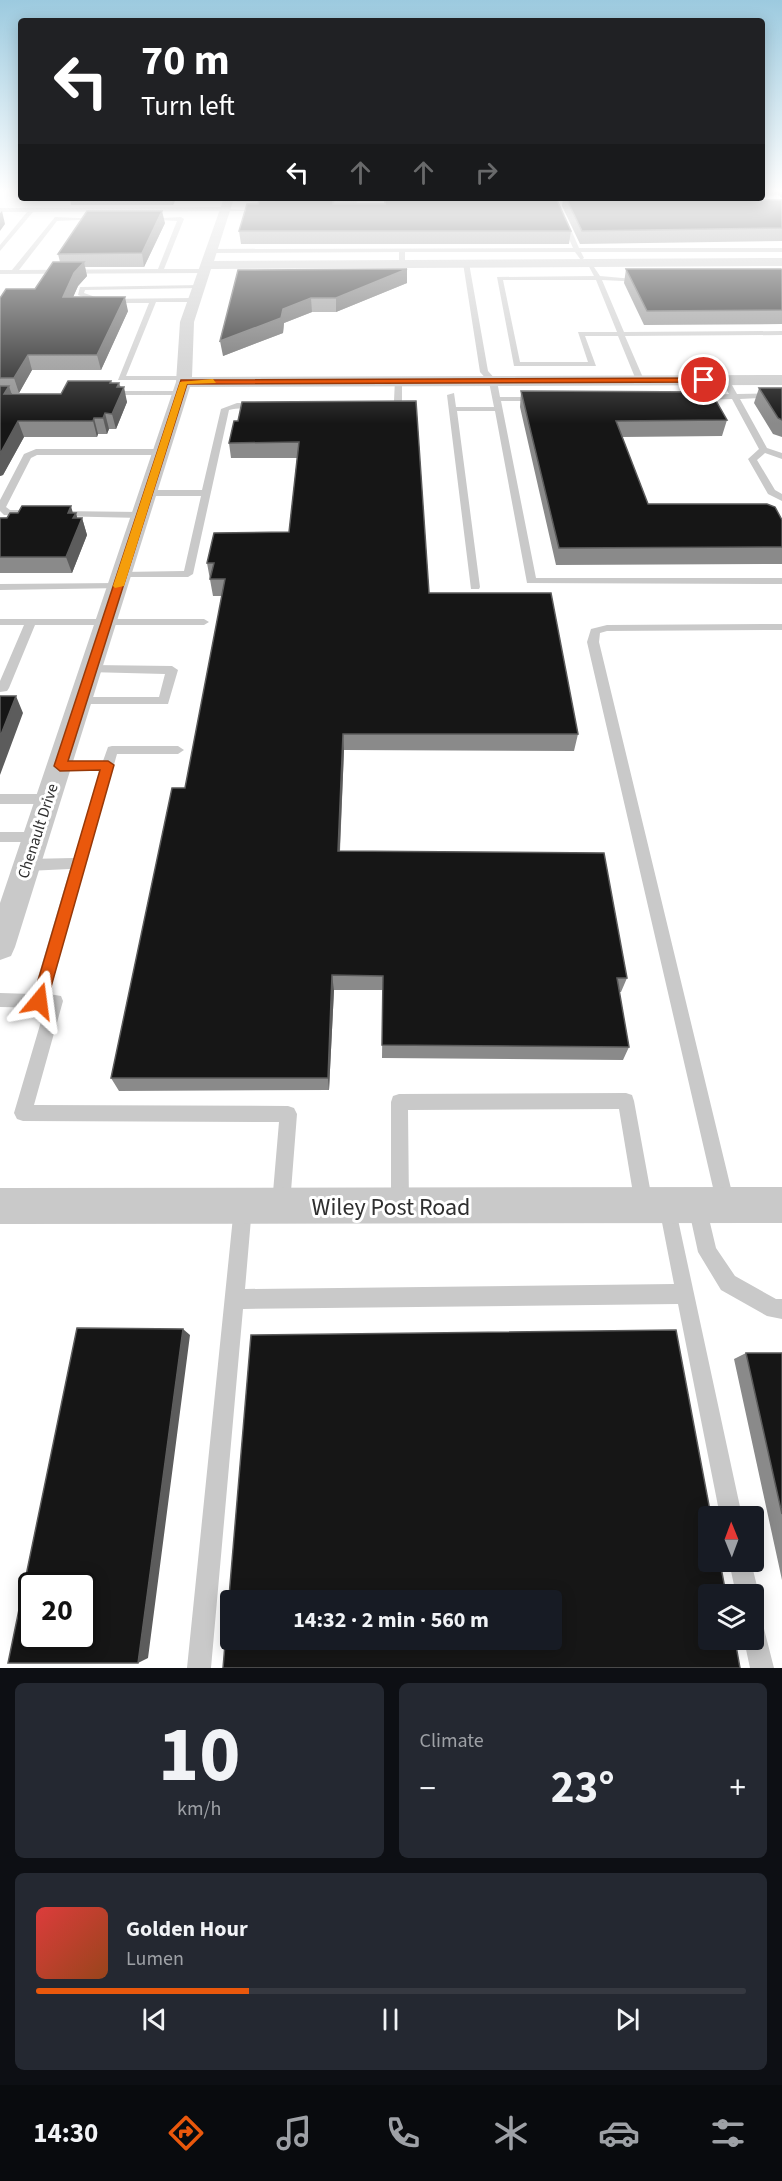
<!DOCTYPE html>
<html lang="en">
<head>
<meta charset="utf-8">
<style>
	:root { --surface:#171b24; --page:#242831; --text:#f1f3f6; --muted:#9ea1a6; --line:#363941; --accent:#ea580c }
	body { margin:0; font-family:"Source Sans 3",sans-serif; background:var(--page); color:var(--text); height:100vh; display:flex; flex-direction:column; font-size:22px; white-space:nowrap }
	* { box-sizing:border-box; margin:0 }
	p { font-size:20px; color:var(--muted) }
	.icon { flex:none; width:33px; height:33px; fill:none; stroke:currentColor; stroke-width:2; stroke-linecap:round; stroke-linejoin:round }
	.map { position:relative; height:1668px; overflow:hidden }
	.details { display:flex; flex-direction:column; gap:15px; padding:15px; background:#0d0f14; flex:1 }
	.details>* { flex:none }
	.hud { position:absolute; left:18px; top:18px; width:747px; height:183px; border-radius:6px; box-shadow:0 3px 15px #0003; background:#202124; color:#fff; overflow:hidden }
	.needle { width:39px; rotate:359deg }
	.tools { position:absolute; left:698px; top:1506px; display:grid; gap:12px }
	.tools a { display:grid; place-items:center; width:66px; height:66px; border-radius:6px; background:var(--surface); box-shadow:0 3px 15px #0003; font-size:30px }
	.speed { position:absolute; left:18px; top:1572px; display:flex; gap:12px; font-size:30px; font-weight:700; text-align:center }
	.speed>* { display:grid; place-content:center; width:78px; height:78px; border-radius:50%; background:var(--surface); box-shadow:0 3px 15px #0003; line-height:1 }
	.speed .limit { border:3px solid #111; border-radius:9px; background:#fff; color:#111 }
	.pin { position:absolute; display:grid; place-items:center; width:51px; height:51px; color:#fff; margin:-26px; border:3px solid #fff; border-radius:50%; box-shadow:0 2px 6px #0007 }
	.me { position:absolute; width:66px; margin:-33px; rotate:16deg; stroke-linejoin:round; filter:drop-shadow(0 0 4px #0008) }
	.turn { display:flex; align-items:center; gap:21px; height:126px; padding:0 24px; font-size:27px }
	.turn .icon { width:78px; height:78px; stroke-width:2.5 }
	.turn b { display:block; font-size:42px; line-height:51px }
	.lanes { display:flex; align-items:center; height:57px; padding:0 24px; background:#0003; justify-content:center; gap:30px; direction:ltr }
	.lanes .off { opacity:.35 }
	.big { font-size:45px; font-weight:700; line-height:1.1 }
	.details .widget { flex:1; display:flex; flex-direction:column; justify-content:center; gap:9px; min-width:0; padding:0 21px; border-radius:9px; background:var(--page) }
	.details .dial { align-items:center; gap:0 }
	.dial b { font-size:78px; line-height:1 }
	.song { display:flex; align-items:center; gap:18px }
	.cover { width:72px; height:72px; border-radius:9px; background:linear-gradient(135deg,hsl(0 70% 55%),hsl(20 70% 35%)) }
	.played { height:6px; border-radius:3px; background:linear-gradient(90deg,var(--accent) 30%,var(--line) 30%) }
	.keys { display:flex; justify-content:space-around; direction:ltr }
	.heat { display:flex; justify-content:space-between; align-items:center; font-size:33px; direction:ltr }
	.details .tiles { flex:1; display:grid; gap:15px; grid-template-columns:1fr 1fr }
	.widget:last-child { grid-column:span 2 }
	.trip { position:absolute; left:220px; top:1590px; width:342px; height:60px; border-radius:6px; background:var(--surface); box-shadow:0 3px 15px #0003; font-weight:700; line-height:60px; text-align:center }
	.tabs { display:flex; height:96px; justify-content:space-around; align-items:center; background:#090b0e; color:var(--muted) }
	.tabs .icon { width:42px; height:42px }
	.tabs .selected { color:var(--accent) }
	.tabs b { font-size:27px; color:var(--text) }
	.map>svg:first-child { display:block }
</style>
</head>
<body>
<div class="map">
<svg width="782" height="1668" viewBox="0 0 782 1668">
	<rect width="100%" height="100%" fill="#fff"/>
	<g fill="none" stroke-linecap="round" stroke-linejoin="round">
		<!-- service -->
		<path fill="#c9c9c9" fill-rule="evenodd" d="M782,191V195L762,196V192Z
			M38,198H44L39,202L36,200Z
			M227,198L277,200L280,202L277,204L229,201Z
			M355,198H361L355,204L314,202L353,200Z
			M225,207L228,209L265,211L33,212L0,251V245L27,212H0V208Z
			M563,216L566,218L579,248H782V252H581L584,258L581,260L575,252H405V263L402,265L399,263V252L210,253L207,251L210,249L573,248L560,218Z
			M55,217L100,219L57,221L19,270L158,269L177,221L143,219L181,217L184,219L164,269H204L207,271L204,273L0,274V270H12Z
			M466,261L469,263L488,371L497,381L500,397H536L540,399L536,401H501L536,578H782V584L527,583L495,411H457L480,587L479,589H471L447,395L454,393L456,407H494L489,382L480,372L463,263Z
			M590,261L600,276L645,280L642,282L602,280L624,332L782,331V335L625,336L644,380L640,382L636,380L618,336H585L596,366H514L497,277L594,276L587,263ZM503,280H596L617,332H578L588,362H520Z
			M201,285L199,288L85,290L84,293L101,299L194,298L197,300L194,302H156L126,376H188V380H118L149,303H100L78,295L80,287Z
			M725,378H728L737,394L782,393V397L740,399L767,448L782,453V459L765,453L757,460L775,490L782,494V501L768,494L748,459L759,449L732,399L697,400L693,398L697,396L729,394L721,380Z
			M395,379L402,381V403L398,405H380V401H394Z
			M107,391H180L184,393L180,395H104L103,393Z
			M237,403H259L263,405C254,410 240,407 229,410L193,574L188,577H118V573L122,572L184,571L201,496H148L143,493L148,490H202L221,409Z
			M36,449H162L166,452L162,455H37L31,458L6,507L10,510H35L40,513L35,516L4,515L0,511V500L24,454Z
			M57,511L141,512L146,515L141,518L54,516V512Z
			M118,583L122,584V588L0,590V584Z
			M0,619H204L209,622L204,625H35L9,688L7,691L0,692V681L24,625H0Z
			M782,624V630L607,631L600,633L599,642L735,1205L732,1211L726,1214L720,1211L717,1205L587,642L591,629L607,625Z
			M92,665L172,666L178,670L168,704H77L75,701L77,698L81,697H159L165,674L88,672V666Z
			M112,746H178L184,750L178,754H117L49,994L61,996L63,1001L34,1105L288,1106L294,1108L297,1114L290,1204L287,1210L281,1213L275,1210L272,1204L279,1122L23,1121L17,1119L14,1113L45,1008L0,1007V993L33,994L70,869L27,871L22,869L20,865L22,861L27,859L74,858L100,770L60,771L54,766L60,761H103L108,747Z
			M0,794H49L56,799L49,804H0Z
			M0,832H36L41,833L43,837L41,841L36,842H0Z
			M626,1093L632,1095L634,1101L653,1205L650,1211L644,1214L638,1211L635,1205L619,1109L408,1110L409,1205L406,1211L400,1214L394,1211L391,1205V1102L393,1096L399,1094Z
			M697,1197L703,1200L706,1206L716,1248L735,1276L776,1299H782V1319L767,1316L721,1290L698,1252L688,1206L691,1200Z
			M243,1198L249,1201L252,1207L245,1289L674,1284L659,1207L662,1201L668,1198L674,1201L742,1516H720L678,1304L243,1309L211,1668H187L234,1207L237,1201Z
			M729,1562H751L759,1594L755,1602L753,1603V1594H736Z
			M753,1613L761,1617L774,1668H750L744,1640H753Z"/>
		<!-- minor -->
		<path fill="#c9c9c9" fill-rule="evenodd" d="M224,198H234L214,261L782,258V266L211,269L194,322L192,377L782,375V385L190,387L15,947L11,956L0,960V903L176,382L180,322Z
			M782,1187V1223L0,1224V1188Z"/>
	</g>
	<!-- wall -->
	<path fill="#8a8a8a" d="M772,190H782V198Z
		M70,198H176L173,205H71Z
		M276,198H335L334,204H385V198H659L660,200H782V241L580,244L562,206L563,199H556L571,231L569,244H241L239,231L258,204L279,200L278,198Z
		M165,223L144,267H85L87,276L78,286L73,297L128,311L101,370H32L19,393H12V394H61L111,381L112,383H119L127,402L116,429H109L107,434H98L97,437H24L3,475L0,476V298L35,289L60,262L58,254Z
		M626,269L782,270V324L644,325L624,283Z
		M238,270L407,283L336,312H312L284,323L283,333L223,356Z
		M759,388H782V437L773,434L754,403Z
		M521,391L727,420L722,436L622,437L648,504L782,520V564L556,565L520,407Z
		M416,401L429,593L578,734L574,751L344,750L340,851L627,978L621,992H619L629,1047L623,1060L382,1058L383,990H334L329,1090L119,1091L111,1078L185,788L222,596H213L207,563L289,532L297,458H231L229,443L238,421Z
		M76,513L77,518H82L87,535L72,573H0V518Z
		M746,1353H782V1580L734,1359Z"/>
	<!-- shaded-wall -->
	<path fill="#5c5c5c" d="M172,198H176L173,205Z
		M2,211L5,224L0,231V213Z
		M162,211L165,223L144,267L142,253Z
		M84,262L87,276L78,286L67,311L63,297L74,273Z
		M407,269V283L336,312V298Z
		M125,297L128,311L101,370L97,355Z
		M311,298L312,312L284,323L283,333L223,356L220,341L283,309Z
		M28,355L32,370L19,393L14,378Z
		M119,383L121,393L124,387L127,402L116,429L112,414Z
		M9,386L14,401L4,394Z
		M105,413L109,429L107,434L103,418Z
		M94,418L98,434L97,437L93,421Z
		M18,421L24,437L3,475L0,476V454Z
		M71,506L74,517L76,513L79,525L82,518L87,535L72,573L66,557L68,513Z
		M16,696L23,713L0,775V737Z
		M343,734L344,750L339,867L338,851Z
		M332,975L334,990L329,1090L328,1078Z
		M183,1329L190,1335L148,1658L138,1663Z"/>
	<!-- building -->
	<path fill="#161616" stroke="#5c5c5c" stroke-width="1.5" fill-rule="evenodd" d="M280,198H327L281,200Z
		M333,198V204H385V198H556L571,231H239L247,204H258L259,201Z
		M566,198H659L660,200H782V228L582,231Z
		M87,211H162L142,253L58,254Z
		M53,262H84L74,273L63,297H125L97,355H28L14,378H0V298L6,289H35Z
		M407,269L336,298H311L283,309L281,318L220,341L238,270Z
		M626,269H781L782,270V310L647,311Z
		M68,381H111L110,383H119L117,387H124L112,414L105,413L103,418H94L93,421H18L0,454V386H9L4,394H61Z
		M759,388H782V420L778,418Z
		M521,391L711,392L727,420L616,421L648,504H767L775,507L782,520V547L559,548Z
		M416,401L429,593H551L578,734H343L338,851L604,853L627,978H617L629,1047L382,1045L383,976L332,975L328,1078H111L172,788H185L225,579H210L214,563H207L214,533L289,532L299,442L229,443L234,421H238L242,402Z
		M22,506H71L68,513H76L73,518H82L66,557H0V518H7L10,513H18Z
		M0,696H16L0,737Z
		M77,1328L183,1329L138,1663H8ZM32,1586H82V1636H32Z
		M676,1330L711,1516H708V1562H720L726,1594H708V1640H735L740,1668H223L251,1335ZM231,1600H552V1640H231Z
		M746,1353H782V1514Z"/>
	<!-- sky -->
	<linearGradient id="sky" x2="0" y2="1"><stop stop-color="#9ccadf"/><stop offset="0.45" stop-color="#fff"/><stop offset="1" stop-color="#fff" stop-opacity="0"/></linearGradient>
	<rect width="782" height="424" fill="url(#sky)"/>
	<!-- route -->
	<path fill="#ea580c" stroke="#983908" stroke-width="1.5" d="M704,378L707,382L187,384L68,761H108L114,765L47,1001L45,1006H34L32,1001L100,770L60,771L54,766L181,380Z"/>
	<!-- slow -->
	<path fill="#f59e0b" d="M213,379L216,383L187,384L124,586L115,588L113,586L180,382Z"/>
	<g text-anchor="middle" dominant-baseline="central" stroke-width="6" stroke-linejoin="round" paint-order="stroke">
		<!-- far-street labels -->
		<g font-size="16" fill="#2f2f2f" stroke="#fff">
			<text transform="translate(38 831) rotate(-72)">Chenault Drive</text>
		</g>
		<!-- near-street labels -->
		<g font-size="24" fill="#2f2f2f" stroke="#fff">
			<text x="391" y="1207">Wiley Post Road</text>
		</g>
	</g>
</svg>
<div class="tools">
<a><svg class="needle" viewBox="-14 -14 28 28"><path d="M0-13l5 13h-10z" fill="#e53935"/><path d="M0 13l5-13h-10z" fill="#9ea1a6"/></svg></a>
<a><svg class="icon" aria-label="layers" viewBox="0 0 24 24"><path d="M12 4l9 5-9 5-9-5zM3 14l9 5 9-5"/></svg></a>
</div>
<div class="speed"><div class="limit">20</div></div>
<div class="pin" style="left:704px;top:380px;background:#d93025"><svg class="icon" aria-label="arrive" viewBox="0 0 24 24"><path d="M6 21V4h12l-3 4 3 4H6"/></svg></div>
<svg class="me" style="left:39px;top:1001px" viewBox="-20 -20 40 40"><path d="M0-17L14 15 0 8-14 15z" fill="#ea580c" stroke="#fff" stroke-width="4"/></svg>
<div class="trip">14:32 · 2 min · 560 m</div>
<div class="hud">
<div class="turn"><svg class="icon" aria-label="left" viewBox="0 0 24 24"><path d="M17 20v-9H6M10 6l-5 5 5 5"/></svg><div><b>70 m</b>Turn left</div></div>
<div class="lanes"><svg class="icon" aria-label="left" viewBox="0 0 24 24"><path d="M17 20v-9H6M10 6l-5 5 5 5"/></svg><svg class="icon off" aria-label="ahead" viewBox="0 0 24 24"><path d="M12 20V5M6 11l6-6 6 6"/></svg><svg class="icon off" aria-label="ahead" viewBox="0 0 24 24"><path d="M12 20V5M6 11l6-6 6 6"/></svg><svg class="icon off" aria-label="right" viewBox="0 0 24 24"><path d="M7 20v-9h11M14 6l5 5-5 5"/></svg></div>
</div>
</div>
<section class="details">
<div class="tiles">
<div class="widget dial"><b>10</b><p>km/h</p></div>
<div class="widget"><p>Climate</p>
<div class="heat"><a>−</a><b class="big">23°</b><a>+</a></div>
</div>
<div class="widget">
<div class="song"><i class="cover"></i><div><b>Golden Hour</b><p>Lumen</p></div></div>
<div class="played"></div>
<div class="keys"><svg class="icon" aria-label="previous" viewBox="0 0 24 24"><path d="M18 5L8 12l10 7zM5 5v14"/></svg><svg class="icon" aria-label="pause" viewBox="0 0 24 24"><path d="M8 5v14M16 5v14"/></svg><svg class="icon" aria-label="next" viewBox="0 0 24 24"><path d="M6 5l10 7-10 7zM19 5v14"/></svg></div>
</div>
</div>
</section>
<nav class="tabs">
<b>14:30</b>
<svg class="icon selected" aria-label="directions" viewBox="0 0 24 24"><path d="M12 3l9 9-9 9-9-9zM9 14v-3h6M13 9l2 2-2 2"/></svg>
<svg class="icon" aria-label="music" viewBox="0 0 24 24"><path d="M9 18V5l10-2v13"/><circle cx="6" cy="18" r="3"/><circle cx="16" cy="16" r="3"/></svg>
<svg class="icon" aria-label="phone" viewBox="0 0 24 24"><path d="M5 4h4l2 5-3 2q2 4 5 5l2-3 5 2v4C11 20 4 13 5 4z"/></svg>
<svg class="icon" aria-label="climate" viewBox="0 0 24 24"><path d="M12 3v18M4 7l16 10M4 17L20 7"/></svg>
<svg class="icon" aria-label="car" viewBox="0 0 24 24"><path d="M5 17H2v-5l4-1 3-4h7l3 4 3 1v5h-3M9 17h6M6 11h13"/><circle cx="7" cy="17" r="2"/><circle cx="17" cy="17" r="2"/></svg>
<svg class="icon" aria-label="filters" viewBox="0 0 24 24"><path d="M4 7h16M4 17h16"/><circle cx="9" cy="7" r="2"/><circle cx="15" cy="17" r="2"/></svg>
</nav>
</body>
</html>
